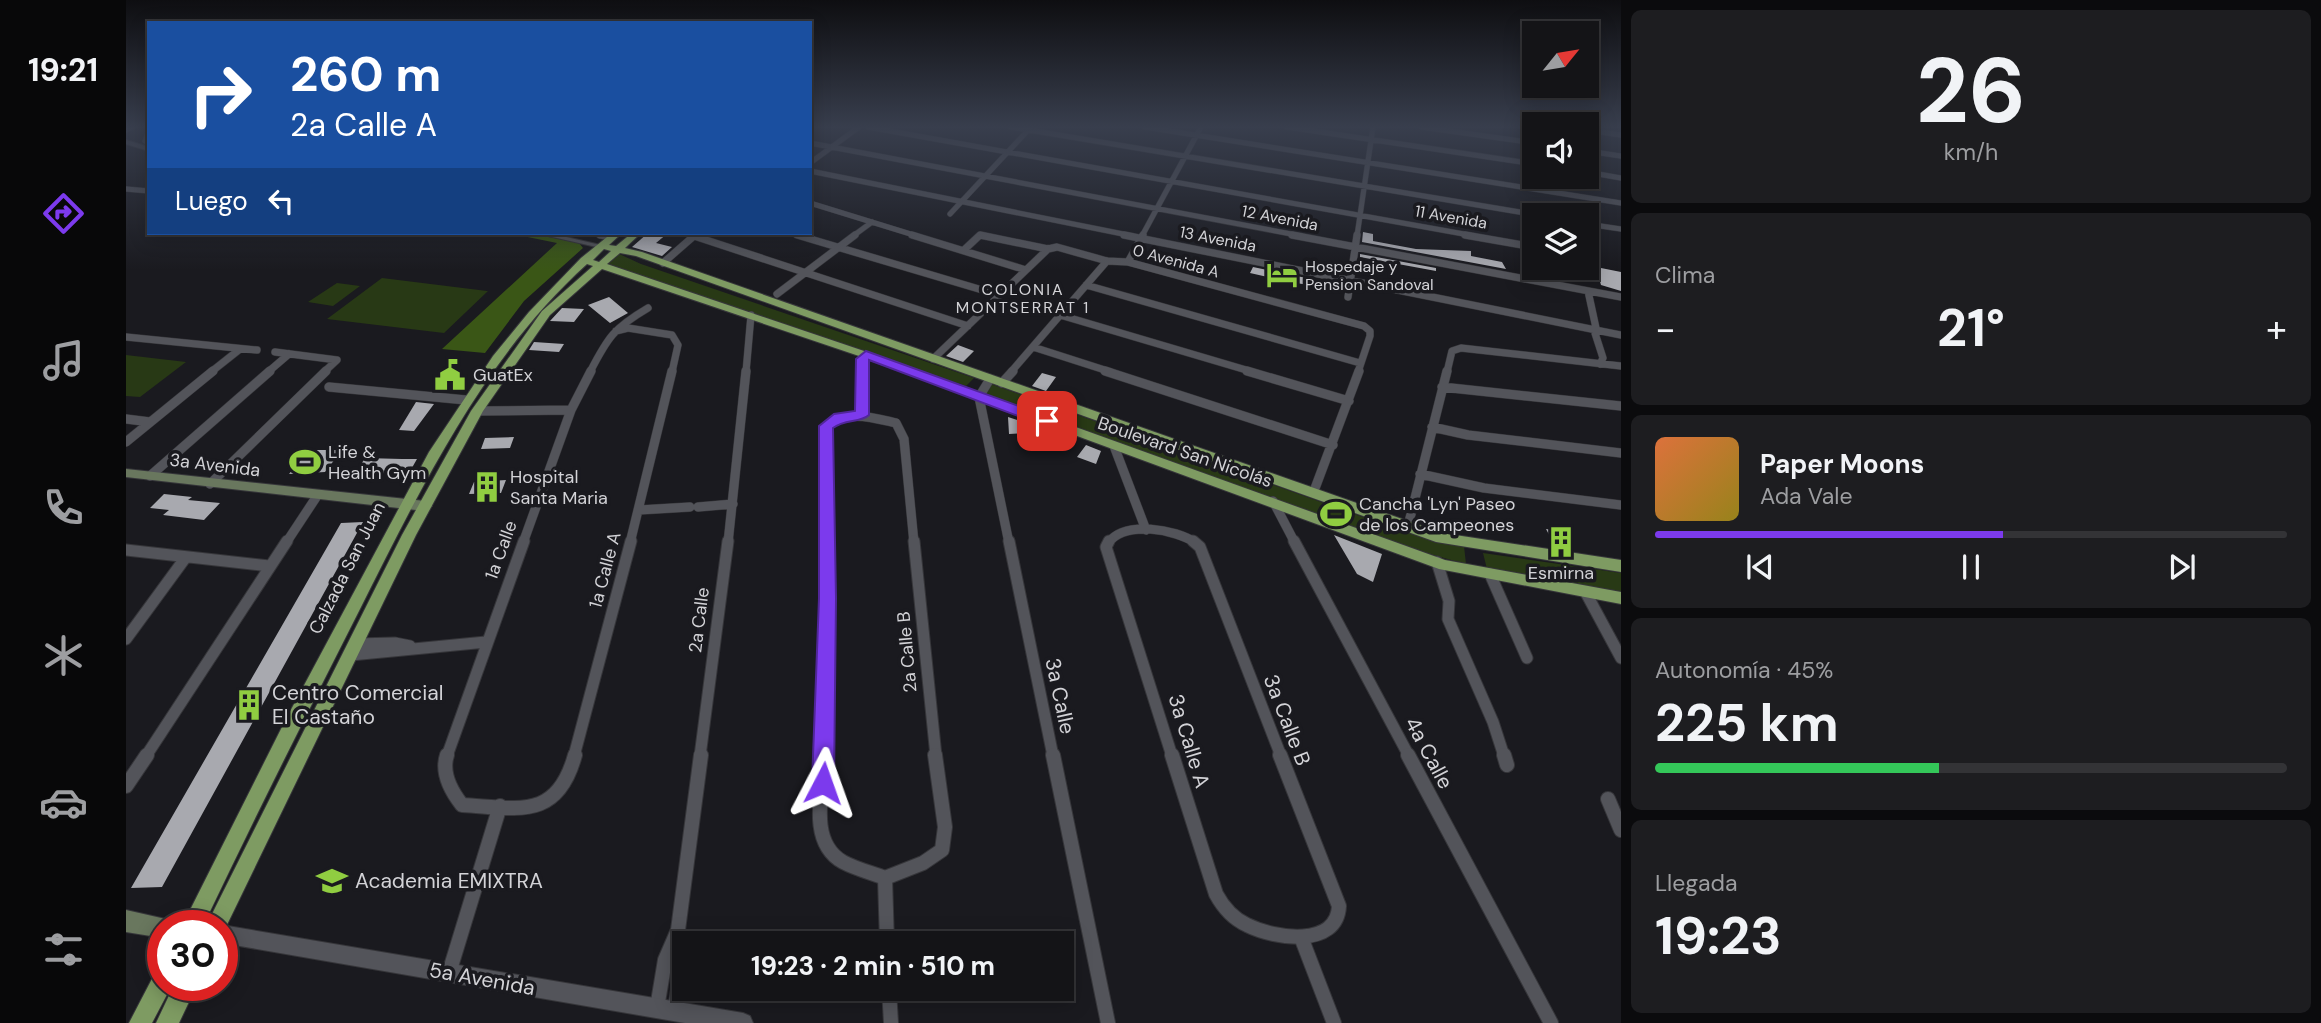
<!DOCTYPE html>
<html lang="es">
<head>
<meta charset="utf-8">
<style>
	:root { --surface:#141417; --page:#1d1d20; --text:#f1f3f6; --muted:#9d9ea1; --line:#333336; --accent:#7c3aed }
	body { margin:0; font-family:"DM Sans",sans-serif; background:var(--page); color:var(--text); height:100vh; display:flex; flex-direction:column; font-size:26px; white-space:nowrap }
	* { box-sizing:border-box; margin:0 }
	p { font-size:23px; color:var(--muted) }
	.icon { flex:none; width:38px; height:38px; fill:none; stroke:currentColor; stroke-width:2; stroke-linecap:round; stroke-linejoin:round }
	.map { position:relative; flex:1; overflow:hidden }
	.details { display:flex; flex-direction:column; gap:10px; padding:10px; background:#0b0b0d; width:700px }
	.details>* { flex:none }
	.hud { position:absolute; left:21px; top:21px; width:665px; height:214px; border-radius:0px; box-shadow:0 4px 18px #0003,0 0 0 2px var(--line); background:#1a4fa0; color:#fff; overflow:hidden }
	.needle { width:46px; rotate:60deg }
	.buttons { position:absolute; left:1396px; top:21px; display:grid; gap:14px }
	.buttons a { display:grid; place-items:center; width:77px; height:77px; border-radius:0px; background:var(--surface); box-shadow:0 4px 18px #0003,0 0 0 2px var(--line); font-size:35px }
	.speed { position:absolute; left:21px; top:910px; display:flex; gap:14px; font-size:35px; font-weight:700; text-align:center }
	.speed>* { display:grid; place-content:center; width:91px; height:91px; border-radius:50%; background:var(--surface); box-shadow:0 4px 18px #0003,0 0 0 2px var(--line); line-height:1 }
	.speed .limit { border:10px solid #d22; background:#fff; color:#111 }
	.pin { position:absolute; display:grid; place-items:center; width:60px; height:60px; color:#fff; margin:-30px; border-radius:14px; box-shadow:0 4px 10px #0006 }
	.me { position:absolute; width:77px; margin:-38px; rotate:4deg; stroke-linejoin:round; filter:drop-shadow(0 0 5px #0008) }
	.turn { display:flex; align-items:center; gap:24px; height:147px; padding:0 28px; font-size:32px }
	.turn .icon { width:91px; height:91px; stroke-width:2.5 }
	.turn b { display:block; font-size:49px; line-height:60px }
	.then { display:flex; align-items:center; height:66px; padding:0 28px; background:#0003; gap:14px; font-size:26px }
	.big { font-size:52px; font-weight:700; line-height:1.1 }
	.details .widget { flex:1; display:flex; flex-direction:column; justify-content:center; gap:10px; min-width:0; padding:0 24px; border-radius:10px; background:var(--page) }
	.details .dial { align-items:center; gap:0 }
	.dial b { font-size:91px; line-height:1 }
	.song { display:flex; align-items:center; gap:21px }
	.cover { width:84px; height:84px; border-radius:10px; background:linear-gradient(135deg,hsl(20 70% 55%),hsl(50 70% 35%)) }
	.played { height:7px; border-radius:4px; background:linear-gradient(90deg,var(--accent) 55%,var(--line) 55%) }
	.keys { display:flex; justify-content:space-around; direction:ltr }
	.heat { display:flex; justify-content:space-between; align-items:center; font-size:38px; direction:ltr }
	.charge { height:10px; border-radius:5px; background:linear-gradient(90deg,#34c759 45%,var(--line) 0) }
	.trip { position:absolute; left:546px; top:931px; width:402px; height:70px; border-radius:0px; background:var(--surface); box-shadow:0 4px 18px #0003,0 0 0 2px var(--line); font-weight:700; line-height:70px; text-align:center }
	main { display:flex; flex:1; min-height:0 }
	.dock { display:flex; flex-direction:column; width:126px; justify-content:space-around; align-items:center; background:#080809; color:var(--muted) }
	.dock .icon { width:49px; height:49px }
	.dock .selected { color:var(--accent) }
	.dock b { font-size:32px; color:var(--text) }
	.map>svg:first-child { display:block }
</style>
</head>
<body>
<main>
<nav class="dock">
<b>19:21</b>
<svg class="icon selected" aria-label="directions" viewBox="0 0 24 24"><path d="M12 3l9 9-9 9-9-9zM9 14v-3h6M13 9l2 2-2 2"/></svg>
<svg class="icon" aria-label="music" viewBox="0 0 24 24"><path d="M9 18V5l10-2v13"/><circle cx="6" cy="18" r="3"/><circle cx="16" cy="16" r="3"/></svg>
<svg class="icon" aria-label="phone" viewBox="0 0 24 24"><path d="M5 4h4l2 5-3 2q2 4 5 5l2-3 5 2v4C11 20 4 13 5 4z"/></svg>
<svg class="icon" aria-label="climate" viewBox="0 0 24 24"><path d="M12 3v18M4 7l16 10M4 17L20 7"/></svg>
<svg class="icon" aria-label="car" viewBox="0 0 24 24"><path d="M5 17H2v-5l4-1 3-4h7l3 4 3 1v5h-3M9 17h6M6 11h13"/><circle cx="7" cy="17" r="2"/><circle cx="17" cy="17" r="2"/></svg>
<svg class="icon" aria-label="filters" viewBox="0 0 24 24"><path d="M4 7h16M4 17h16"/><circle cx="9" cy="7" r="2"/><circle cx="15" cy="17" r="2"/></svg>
</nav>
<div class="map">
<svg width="1495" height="1023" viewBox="0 0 1495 1023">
	<rect width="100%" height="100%" fill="#1a1a1f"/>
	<!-- green -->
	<path fill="#283915" d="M491,253L515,264L848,378L840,386L479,265Z
		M256,278L361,291H362L318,333L201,319Z
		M211,283L234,286L207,306L182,302Z
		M0,355L60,362L14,397L0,396Z
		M859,382L1262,526L1338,546L1340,564L1296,552L851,392Z
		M1357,553L1495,573V593L1361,569Z"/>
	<!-- forest -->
	<path fill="#3a5616" d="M382,233H403L453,243L457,248L398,301L359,353L316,349L431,243Z"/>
	<!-- building -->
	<path fill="#a8a9af" d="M1237,232L1247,234V241L1290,249L1345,251V256L1376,262L1380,269L1236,242Z
		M522,233H542L530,243L546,247L536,256L506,247Z
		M1234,254L1310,268V271L1234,257Z
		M1127,267L1185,279L1183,285L1163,282L1124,273Z
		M1470,267L1495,272V291L1475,285Z
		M483,297L502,313L484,323L462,305Z
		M436,308L458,309L448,322L424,321Z
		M408,342L438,344L433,352L403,350Z
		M832,345L848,351L837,362L820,356Z
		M916,373L930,377L920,391L906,386Z
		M290,402L308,404L288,431L273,430Z
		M882,417L898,422L901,433L883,434Z
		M388,437L384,448L355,449L359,438Z
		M960,445L975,451L970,464L951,457Z
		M183,450H216L199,472L163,474Z
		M239,458L276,459H291L283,473L229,474Z
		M380,480L375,493L343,494L348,482Z
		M38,494L66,497L62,500L94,503L78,520L37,515L43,510L24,508Z
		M237,522L36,887L5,888L215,523Z
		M1420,529L1436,531L1446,550L1430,548Z
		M1208,535L1256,554L1247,582L1231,574Z"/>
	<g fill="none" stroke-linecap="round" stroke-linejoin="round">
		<defs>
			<path id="minor-far4" d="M742,127L1349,236
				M885,127L1411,215
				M1019,127L1495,203
				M1161,127L1409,164
				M1295,127L1409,143
				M0,130L6,127
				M1461,130L1495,135
				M19,141L23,130
				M684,143L1176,236
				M1461,151L1495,156
				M684,163L733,127
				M684,171L1007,236
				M1461,172L1495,178
				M0,189L23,191
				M684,203L791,236
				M824,214L905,127
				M1461,224L1495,229
				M466,233L483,236
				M666,233L677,236
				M567,236L571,233
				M727,236L746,222
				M853,236H860
				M1016,236L1075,127
				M1231,236L1247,127"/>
			<path id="minor-far3" d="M474,235L486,237
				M671,235L873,295
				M786,235L900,270
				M998,235L1495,335
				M1166,235L1495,297
				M1339,235L1408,247
				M568,236L842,326
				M839,249L854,235L922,249L931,247L981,261L1002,262L1238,326L1244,331V336L1232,372
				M1002,262L1017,235
				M537,263L569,235
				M960,285L1234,363
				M1462,291L1470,328L1468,330L1477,358L1474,364
				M651,294L729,235
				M1222,297L1231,235
				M934,315L1127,372
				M490,331L502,328L546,335L552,345L546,372
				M0,337L131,350
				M907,347L985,372
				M149,352L211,360L198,372
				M807,359L922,249
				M85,372L114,349
				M142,372L163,354
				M464,372C482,337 488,328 522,308
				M620,372L625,315
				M734,372V364L740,355
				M885,372L981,261
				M1321,372L1326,351L1335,348L1495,366"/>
			<path id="minor-far2" d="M734,371L736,415
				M979,371L1207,445
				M1121,371L1223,401
				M864,379L853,397L883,543
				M876,383L887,371
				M203,387L340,400
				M1316,387L1495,406
				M351,411L445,410
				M0,419L24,422
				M1306,427L1342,435L1495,453
				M0,442L87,371
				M988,446L1020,530
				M1294,474L1358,488L1495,505
				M24,476L144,371
				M84,484L200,371
				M1188,491L1233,371
				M1147,501L1169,543
				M572,507L607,504
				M513,510L564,507
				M1282,526L1321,371
				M160,543L191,496
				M397,543L445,410L465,371
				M504,543L546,371
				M602,543L620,371
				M700,543V426C723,410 744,417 770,423L778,439L788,543
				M982,543C999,520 1049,529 1070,543"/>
			<path id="minor-far1" d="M788,541L810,756
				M883,541L927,756
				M983,541L980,547L1046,756
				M1067,541L1074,547L1155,756
				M1168,541L1283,756
				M0,550L143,566
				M1311,562L1323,601L1322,619L1367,722L1378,756
				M1364,574L1401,658
				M1460,593L1495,658
				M0,639L60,557
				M230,644L269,643L284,646
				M225,655L360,642
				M20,756L161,541
				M321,756L398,541
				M448,756L505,541
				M574,756L602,541
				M699,756L700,541"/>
			<path id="minor" d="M321,755C315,773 325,791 336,805C392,808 431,821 449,755
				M699,755C697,789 681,842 717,862C730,869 746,873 759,878L797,863L816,850L819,827L809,755
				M927,755L982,1023
				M1046,755L1090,894C1097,907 1108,919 1121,925C1149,939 1211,948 1213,906L1154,755
				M1282,755L1425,1023
				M1378,755L1381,765
				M0,786L21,755
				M1482,799L1495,830
				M759,878L761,943
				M1175,937L1208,1023
				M323,973L374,806
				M763,989L765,1023
				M531,1008L539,960L552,930
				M549,1011L556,961L552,930L575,755"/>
			<path id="tertiary" d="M0,140L23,147V151L0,144Z
				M409,233H423L479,246L475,248Z
				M96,925L617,1013L624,1016L627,1023H559L96,943V926H93Z"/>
			<path id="secondary" d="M0,469L299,501L306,506L299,511L0,477Z
				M0,910L44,920L47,926H37V938L0,932Z"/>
			<path id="primary" d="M486,233H496L483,245L490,246L506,233H515L499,248L516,252L1316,533L1495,560V572L1310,542L510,256L494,253L481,264L744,353L1319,560L1495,592V604L1313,569L736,357L476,269L424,315L357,411L290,535L97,933L96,926H80L276,535L345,411L416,311L467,266L461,264C358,357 296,486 235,607C181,713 128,819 77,926H56L160,719L303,452L367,356L403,312L455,258ZM478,249L485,251L473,262L467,260Z
				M37,970V985H46L26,1023H3L29,973Z
				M48,985H71L53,1023H30Z"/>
		</defs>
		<!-- minor-far4 casing -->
		<use href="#minor-far4" stroke="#36363a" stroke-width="6"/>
		<!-- minor-far3 casing -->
		<use href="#minor-far3" stroke="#36363a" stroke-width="8"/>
		<!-- minor-far2 casing -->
		<use href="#minor-far2" stroke="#36363a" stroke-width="10"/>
		<!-- minor-far1 casing -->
		<use href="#minor-far1" stroke="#36363a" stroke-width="13"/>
		<!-- minor casing -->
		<use href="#minor" stroke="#36363a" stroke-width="16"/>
		<!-- tertiary casing -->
		<use href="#tertiary" stroke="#36363a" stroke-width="2"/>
		<!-- secondary casing -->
		<use href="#secondary" stroke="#36363a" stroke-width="2"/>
		<!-- primary casing -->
		<use href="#primary" stroke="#36363a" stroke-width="2"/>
		<!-- minor-far4 -->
		<use href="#minor-far4" stroke="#53545a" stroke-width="5"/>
		<!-- minor-far3 -->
		<use href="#minor-far3" stroke="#53545a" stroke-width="7"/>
		<!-- minor-far2 -->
		<use href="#minor-far2" stroke="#53545a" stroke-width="9"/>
		<!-- minor-far1 -->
		<use href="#minor-far1" stroke="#53545a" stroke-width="11"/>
		<!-- minor -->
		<use href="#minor" stroke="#53545a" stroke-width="14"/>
		<!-- tertiary -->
		<use href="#tertiary" fill="#53545a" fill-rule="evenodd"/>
		<!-- secondary -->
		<use href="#secondary" fill="#69775e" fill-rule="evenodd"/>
		<!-- primary -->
		<use href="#primary" fill="#7e9b62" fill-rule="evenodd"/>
	</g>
	<!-- sky -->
	<linearGradient id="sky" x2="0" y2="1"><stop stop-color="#0e0e11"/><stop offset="0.47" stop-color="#383e4d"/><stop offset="1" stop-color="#383e4d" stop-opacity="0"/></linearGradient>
	<rect width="1495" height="270" fill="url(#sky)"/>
	<!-- route -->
	<path fill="#7c3aed" stroke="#51269a" stroke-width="2" d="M740,351L926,418L928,421L926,425H916L743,360V415C734,423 719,419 707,428L710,598L708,783L705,790L697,793L690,790L686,783L693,598V426L708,414L729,411L730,359Z"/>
	<!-- icons -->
	<defs>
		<symbol id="hotel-bare" viewBox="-9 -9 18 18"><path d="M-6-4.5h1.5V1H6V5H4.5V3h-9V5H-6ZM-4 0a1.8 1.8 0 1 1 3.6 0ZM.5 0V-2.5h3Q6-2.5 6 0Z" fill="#90cd41" stroke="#1a1a1f" stroke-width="2.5" paint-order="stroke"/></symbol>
		<symbol id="civic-bare" viewBox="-9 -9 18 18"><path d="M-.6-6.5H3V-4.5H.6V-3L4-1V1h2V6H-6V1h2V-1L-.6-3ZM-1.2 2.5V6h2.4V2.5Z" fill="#90cd41" stroke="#1a1a1f" stroke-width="2.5" paint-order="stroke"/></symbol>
		<symbol id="stadium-bare" viewBox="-9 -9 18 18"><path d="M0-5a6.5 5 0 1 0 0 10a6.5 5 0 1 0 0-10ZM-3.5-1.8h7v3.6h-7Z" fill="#90cd41" stroke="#1a1a1f" stroke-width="2.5" paint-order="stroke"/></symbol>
		<symbol id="building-bare" viewBox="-9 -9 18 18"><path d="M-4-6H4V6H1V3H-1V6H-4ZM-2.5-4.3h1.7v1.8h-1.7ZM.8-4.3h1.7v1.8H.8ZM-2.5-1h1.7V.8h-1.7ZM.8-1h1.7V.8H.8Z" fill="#90cd41" stroke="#1a1a1f" stroke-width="2.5" paint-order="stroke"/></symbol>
		<symbol id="school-bare" viewBox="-9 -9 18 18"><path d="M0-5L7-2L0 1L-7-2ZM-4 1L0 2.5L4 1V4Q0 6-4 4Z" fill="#90cd41" stroke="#1a1a1f" stroke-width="2.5" paint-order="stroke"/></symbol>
	</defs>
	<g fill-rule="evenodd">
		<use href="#hotel-bare" x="1134" y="253" width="44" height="44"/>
		<use href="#civic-bare" x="302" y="353" width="44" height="44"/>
		<use href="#stadium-bare" x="157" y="440" width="44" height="44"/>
		<use href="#building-bare" x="339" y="465" width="44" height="44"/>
		<use href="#stadium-bare" x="1188" y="492" width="44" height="44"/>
		<use href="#building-bare" x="1413" y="520" width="44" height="44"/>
		<use href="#building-bare" x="101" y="683" width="44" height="44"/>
		<use href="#school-bare" x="184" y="859" width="44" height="44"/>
	</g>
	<g text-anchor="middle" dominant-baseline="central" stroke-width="7" stroke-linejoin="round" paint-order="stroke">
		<!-- far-street labels -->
		<g font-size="16" fill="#d3d3d7" stroke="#1a1a1f">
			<text transform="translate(1325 217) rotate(10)">11 Avenida</text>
			<text transform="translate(1154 218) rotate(11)">12 Avenida</text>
			<text transform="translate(1092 239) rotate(11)">13 Avenida</text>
			<text transform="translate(1050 261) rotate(15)">0 Avenida A</text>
		</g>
		<!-- far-poi labels -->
		<g font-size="16" fill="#d3d3d7" stroke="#1a1a1f" text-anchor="start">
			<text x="1179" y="266">Hospedaje y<tspan x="1179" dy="18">Pension Sandoval</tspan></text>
		</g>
		<!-- far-neighbourhood labels -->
		<g font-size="16" letter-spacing="2" fill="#d3d3d7" stroke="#1a1a1f">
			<text x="897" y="289">COLONIA<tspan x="897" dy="18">MONTSERRAT 1</tspan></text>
		</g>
		<!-- poi labels -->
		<g font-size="18" fill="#d3d3d7" stroke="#1a1a1f" text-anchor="start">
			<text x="347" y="375">GuatEx</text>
			<text x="202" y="452">Life &amp;<tspan x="202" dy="21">Health Gym</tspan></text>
			<text x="384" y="477">Hospital<tspan x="384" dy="21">Santa Maria</tspan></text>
			<text x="1233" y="504">Cancha 'Lyn' Paseo<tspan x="1233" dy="21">de los Campeones</tspan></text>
			<text x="1435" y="573" text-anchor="middle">Esmirna</text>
		</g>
		<!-- street labels -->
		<g font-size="18" fill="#d3d3d7" stroke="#1a1a1f">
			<text transform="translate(1059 452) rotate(19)">Boulevard San Nicolás</text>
			<text transform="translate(89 465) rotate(7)">3a Avenida</text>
			<text transform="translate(375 550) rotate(-70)">1a Calle</text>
			<text transform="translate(221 568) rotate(-63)">Calzada San Juan</text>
			<text transform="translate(479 570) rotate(-75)">1a Calle A</text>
			<text transform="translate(573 620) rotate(-83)">2a Calle</text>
			<text transform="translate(781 652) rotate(-95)">2a Calle B</text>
		</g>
		<!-- near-poi labels -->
		<g font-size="21" fill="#d3d3d7" stroke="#1a1a1f" text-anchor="start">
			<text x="146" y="693">Centro Comercial<tspan x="146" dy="24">El Castaño</tspan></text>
			<text x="229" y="881">Academia EMIXTRA</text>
		</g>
		<!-- near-street labels -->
		<g font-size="21" fill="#d3d3d7" stroke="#1a1a1f">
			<text transform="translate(934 696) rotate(78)">3a Calle</text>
			<text transform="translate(1161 720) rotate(69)">3a Calle B</text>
			<text transform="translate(1063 741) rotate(73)">3a Calle A</text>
			<text transform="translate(1303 753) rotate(62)">4a Calle</text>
			<text transform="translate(356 979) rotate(10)">5a Avenida</text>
		</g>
	</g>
</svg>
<div class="buttons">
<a><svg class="needle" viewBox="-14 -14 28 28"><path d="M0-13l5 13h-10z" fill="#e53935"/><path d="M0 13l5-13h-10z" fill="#9d9ea1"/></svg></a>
<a><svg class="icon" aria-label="sound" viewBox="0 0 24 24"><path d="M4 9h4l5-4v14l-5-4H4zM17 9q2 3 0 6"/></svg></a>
<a><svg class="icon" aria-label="layers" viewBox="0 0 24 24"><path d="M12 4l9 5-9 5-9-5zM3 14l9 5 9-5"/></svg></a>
</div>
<div class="speed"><div class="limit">30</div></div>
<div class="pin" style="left:921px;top:421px;background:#d93025"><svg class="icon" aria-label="arrive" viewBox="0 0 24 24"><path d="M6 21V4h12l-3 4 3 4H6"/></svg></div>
<svg class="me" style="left:697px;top:783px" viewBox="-20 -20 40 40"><path d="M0-17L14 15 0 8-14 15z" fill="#7c3aed" stroke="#fff" stroke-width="4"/></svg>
<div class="trip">19:23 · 2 min · 510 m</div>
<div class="hud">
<div class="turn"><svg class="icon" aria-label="right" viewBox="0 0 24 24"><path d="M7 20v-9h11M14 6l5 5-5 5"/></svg><div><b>260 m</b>2a Calle A</div></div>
<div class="then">Luego<svg class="icon" aria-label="left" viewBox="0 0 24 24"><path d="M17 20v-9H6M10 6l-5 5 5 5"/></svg></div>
</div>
</div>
<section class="details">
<div class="widget dial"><b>26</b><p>km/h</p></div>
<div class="widget"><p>Clima</p>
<div class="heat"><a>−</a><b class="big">21°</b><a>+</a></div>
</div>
<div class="widget">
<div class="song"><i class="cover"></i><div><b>Paper Moons</b><p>Ada Vale</p></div></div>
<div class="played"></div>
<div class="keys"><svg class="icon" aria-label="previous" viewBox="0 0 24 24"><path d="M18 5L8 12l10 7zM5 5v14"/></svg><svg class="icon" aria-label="pause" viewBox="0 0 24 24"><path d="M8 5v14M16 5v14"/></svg><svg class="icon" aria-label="next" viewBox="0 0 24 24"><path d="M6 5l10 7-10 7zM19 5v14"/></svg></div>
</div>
<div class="widget"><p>Autonomía · 45%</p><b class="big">225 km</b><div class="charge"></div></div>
<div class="widget"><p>Llegada</p><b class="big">19:23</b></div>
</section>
</main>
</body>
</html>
